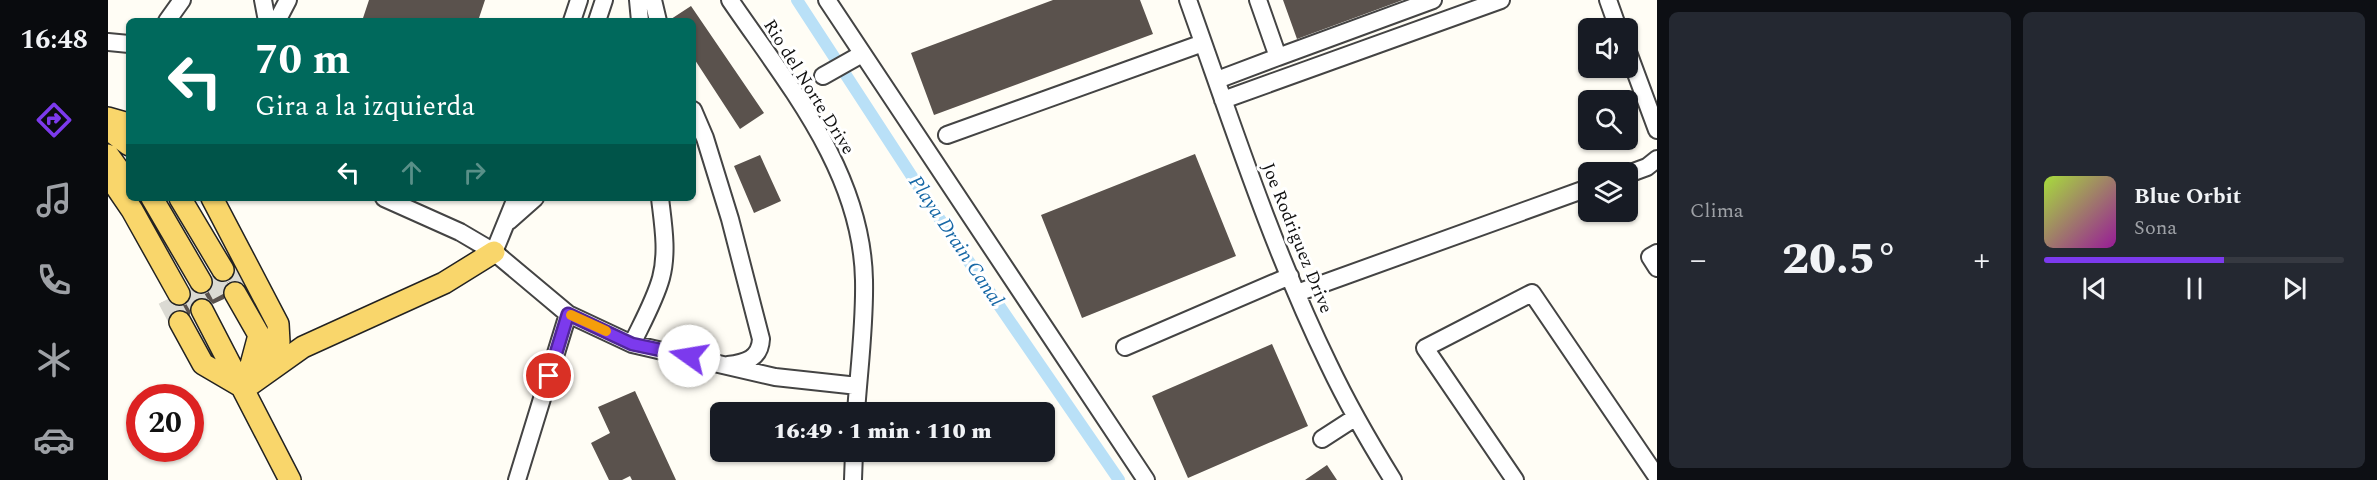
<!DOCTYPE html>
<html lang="es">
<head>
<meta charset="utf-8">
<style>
	:root { --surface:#171b24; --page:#242831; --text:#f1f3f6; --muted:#9ea1a6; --line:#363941; --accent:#7c3aed }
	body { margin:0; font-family:Spectral,serif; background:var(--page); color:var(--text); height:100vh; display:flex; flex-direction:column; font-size:22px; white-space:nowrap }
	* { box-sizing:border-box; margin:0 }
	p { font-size:20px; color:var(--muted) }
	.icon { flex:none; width:33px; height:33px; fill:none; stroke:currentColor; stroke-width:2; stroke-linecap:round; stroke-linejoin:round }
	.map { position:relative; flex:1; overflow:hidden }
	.side { display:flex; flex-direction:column; gap:12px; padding:12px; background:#0d0f14; width:720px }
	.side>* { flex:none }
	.hud { position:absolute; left:18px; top:18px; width:570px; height:183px; border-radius:9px; box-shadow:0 2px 4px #0004; background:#00695c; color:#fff; overflow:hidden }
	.controls { position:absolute; left:1470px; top:18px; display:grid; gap:12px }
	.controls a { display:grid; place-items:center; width:60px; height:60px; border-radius:9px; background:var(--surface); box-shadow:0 2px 4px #0004; font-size:30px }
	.speed { position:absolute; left:18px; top:384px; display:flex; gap:12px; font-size:30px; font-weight:700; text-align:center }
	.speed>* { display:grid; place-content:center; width:78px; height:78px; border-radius:50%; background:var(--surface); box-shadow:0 2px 4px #0004; line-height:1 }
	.speed .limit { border:9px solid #d22; background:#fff; color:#111 }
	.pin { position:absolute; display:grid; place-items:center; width:51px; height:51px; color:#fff; margin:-26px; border:3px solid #fff; border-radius:50%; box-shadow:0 2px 6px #0007 }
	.me { position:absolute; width:66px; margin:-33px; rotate:283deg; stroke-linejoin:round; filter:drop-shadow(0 0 4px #0008) }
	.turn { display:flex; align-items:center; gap:21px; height:126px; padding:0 30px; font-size:27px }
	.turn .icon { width:78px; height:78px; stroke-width:2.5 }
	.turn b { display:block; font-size:42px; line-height:51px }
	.lanes { display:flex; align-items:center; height:57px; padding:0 30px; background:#0003; justify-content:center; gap:30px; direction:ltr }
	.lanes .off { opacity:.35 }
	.big { font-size:45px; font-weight:800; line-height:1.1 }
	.side .tile { flex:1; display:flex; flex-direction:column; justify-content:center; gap:9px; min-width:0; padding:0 21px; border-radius:9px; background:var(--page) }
	.song { display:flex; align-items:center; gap:18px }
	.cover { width:72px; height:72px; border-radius:9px; background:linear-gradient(135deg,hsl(80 70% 55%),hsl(300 70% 35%)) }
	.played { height:6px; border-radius:3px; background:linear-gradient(90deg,var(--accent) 60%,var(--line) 60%) }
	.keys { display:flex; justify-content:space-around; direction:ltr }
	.heat { display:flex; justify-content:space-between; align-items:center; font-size:33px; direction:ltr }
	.side .tiles { flex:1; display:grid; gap:12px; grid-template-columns:repeat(2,1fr) }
	.trip { position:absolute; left:602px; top:402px; width:345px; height:60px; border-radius:9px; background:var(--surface); box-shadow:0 2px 4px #0004; font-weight:800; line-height:60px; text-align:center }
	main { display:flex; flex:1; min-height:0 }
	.dock { display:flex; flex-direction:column; width:108px; justify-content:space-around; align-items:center; background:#090b0e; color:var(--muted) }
	.dock .icon { width:42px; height:42px }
	.dock .active { color:var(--accent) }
	.dock b { font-size:27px; color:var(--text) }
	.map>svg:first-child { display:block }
</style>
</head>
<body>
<main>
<nav class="dock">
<b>16:48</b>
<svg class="icon active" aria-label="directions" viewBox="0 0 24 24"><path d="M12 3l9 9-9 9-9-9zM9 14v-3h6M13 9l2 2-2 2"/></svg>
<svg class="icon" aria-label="music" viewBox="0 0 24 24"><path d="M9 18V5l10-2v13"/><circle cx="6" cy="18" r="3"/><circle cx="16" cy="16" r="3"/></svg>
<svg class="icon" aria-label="phone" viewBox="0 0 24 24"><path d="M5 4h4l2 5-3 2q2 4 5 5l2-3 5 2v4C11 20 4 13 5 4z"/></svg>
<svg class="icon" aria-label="climate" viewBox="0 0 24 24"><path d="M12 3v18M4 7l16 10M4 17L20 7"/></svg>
<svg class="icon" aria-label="car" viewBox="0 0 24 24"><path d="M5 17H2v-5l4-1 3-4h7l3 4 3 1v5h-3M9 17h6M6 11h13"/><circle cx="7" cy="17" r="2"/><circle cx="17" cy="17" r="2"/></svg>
</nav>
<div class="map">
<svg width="1549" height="480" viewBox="0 0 1549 480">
	<rect width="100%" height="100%" fill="#fffdf5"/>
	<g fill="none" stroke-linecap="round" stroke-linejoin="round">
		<!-- canal -->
		<path stroke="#b9e0f7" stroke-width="12" d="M689,0L833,221L1011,480"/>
	</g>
	<!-- building -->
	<path fill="#5a524d" d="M261,0H377L370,21H254Z
		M945,0H1032L1045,34L826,115L803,53Z
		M1175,0H1295L1189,39Z
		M583,6L656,113L632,129L585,57V21H560Z
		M1087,154L1128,256L974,318L933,215Z
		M652,155L673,201L646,213L626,166Z
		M128,271L134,282L126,280L120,282L116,287V299L105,304L100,299L89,298L83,304L82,315L72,309L65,311L60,318L53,303L60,300L65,305H77L82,300L83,289L92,295L99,293L104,288L105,277L109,281L116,283L122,281Z
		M1164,344L1200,426L1080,478L1044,396Z
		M527,391L568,480H524L522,476L514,480H501L483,443L502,433L490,407Z
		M1219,465L1229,480H1197Z"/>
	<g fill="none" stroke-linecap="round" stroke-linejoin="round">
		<!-- major-tunnel -->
		<path stroke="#dbdad3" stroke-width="21" stroke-dasharray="21 10" stroke-linecap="butt" d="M125,265L137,287
			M104,276L116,298
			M81,288L94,310
			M60,299L72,322"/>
		<defs>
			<path id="minor" d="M155,0L159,21
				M530,0L532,21
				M545,0L550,21
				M622,0C680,85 754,172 756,280C757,324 751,369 748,412
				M719,0L1038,480
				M1080,0C1124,123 1164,248 1221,365C1240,405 1262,443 1285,480
				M1500,0L1510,28
				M59,21L74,0
				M169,21L180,0
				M464,21L471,0
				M489,21L496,0
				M0,42L21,44
				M1520,52L1549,130
				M1170,57L1325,0
				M715,76L754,54
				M1109,80L1170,57L1150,0
				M1115,100L1393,0
				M585,110L597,138L622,219L653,339C652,359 637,363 620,365
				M839,135L1095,43
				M1520,174L1539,167L1549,159
				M276,198L352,232L386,252L460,314L524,344L667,377L750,386
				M401,221L427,198
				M386,252L408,198
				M1549,253L1542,257L1549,268
				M1189,293L1480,188
				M524,344C534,323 547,300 553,278C560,252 555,224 552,198
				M1017,347L1182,276
				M1214,439L1248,417
				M409,480L460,314
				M745,480L746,452
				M1407,480L1317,348L1424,293L1549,477"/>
			<path id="major" d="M0,118L21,124
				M0,129L21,145
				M0,155L21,184
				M0,175L24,210L71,294
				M44,198L93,282
				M72,198L115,270
				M104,198L170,324L171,342L151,369
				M127,293L151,335L140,376
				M94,310L182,480
				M72,322L95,364L136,388
				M136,389L195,347L336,283L386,252"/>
		</defs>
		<!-- minor casing -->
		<use href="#minor" stroke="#444" stroke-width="20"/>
		<!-- major casing -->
		<use href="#major" stroke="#222" stroke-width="24"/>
		<!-- minor -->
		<use href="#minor" stroke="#fff" stroke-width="16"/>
		<!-- major -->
		<use href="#major" stroke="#f9d66b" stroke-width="21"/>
	</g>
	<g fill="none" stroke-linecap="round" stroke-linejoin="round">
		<defs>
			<path id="route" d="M441,376L460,314L524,344L581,356"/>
		</defs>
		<!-- route casing -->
		<use href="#route" stroke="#51269a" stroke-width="15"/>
		<!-- route -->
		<use href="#route" stroke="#7c3aed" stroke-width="10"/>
		<!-- slow -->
		<path stroke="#f59e0b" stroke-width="10" d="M463,315L498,331"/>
	</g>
	<g text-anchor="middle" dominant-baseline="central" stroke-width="6" stroke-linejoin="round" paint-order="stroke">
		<!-- street labels -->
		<g font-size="18" fill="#111" stroke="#fff">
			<text transform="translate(701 87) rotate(58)">Rio del Norte Drive</text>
			<text transform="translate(1189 238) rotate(68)">Joe Rodriguez Drive</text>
		</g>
		<!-- water labels -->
		<g font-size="20" font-style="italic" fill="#1768a6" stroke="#fff">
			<text transform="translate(848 241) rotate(56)">Playa Drain Canal</text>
		</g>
	</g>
</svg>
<div class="controls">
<a><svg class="icon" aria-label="sound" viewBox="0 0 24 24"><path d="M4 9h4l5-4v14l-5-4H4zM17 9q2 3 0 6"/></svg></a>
<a><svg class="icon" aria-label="search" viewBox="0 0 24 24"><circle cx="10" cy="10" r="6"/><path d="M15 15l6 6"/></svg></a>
<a><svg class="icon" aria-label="layers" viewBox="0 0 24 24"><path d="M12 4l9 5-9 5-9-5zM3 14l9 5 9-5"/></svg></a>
</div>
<div class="speed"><div class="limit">20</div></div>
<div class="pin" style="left:441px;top:376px;background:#d93025"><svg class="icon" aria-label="arrive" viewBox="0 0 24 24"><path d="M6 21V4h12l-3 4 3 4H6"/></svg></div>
<svg class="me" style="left:581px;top:356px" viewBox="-20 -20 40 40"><circle r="19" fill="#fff"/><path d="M0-13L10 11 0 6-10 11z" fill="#7c3aed"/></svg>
<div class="trip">16:49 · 1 min · 110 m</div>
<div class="hud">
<div class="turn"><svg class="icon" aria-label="left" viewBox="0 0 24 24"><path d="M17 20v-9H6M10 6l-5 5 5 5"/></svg><div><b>70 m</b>Gira a la izquierda</div></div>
<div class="lanes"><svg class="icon" aria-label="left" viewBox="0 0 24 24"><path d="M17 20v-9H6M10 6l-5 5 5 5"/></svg><svg class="icon off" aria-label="ahead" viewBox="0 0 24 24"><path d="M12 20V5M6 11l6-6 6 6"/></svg><svg class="icon off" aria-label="right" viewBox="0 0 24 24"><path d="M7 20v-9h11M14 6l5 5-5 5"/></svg></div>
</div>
</div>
<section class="side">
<div class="tiles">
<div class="tile"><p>Clima</p>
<div class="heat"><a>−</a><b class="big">20.5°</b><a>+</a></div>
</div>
<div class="tile">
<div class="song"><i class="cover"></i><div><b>Blue Orbit</b><p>Sona</p></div></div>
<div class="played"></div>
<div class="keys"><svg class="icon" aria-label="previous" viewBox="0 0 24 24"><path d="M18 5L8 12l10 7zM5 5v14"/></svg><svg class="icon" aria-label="pause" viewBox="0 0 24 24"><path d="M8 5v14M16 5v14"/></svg><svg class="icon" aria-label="next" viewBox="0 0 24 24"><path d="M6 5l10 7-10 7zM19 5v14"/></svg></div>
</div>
</div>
</section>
</main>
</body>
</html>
